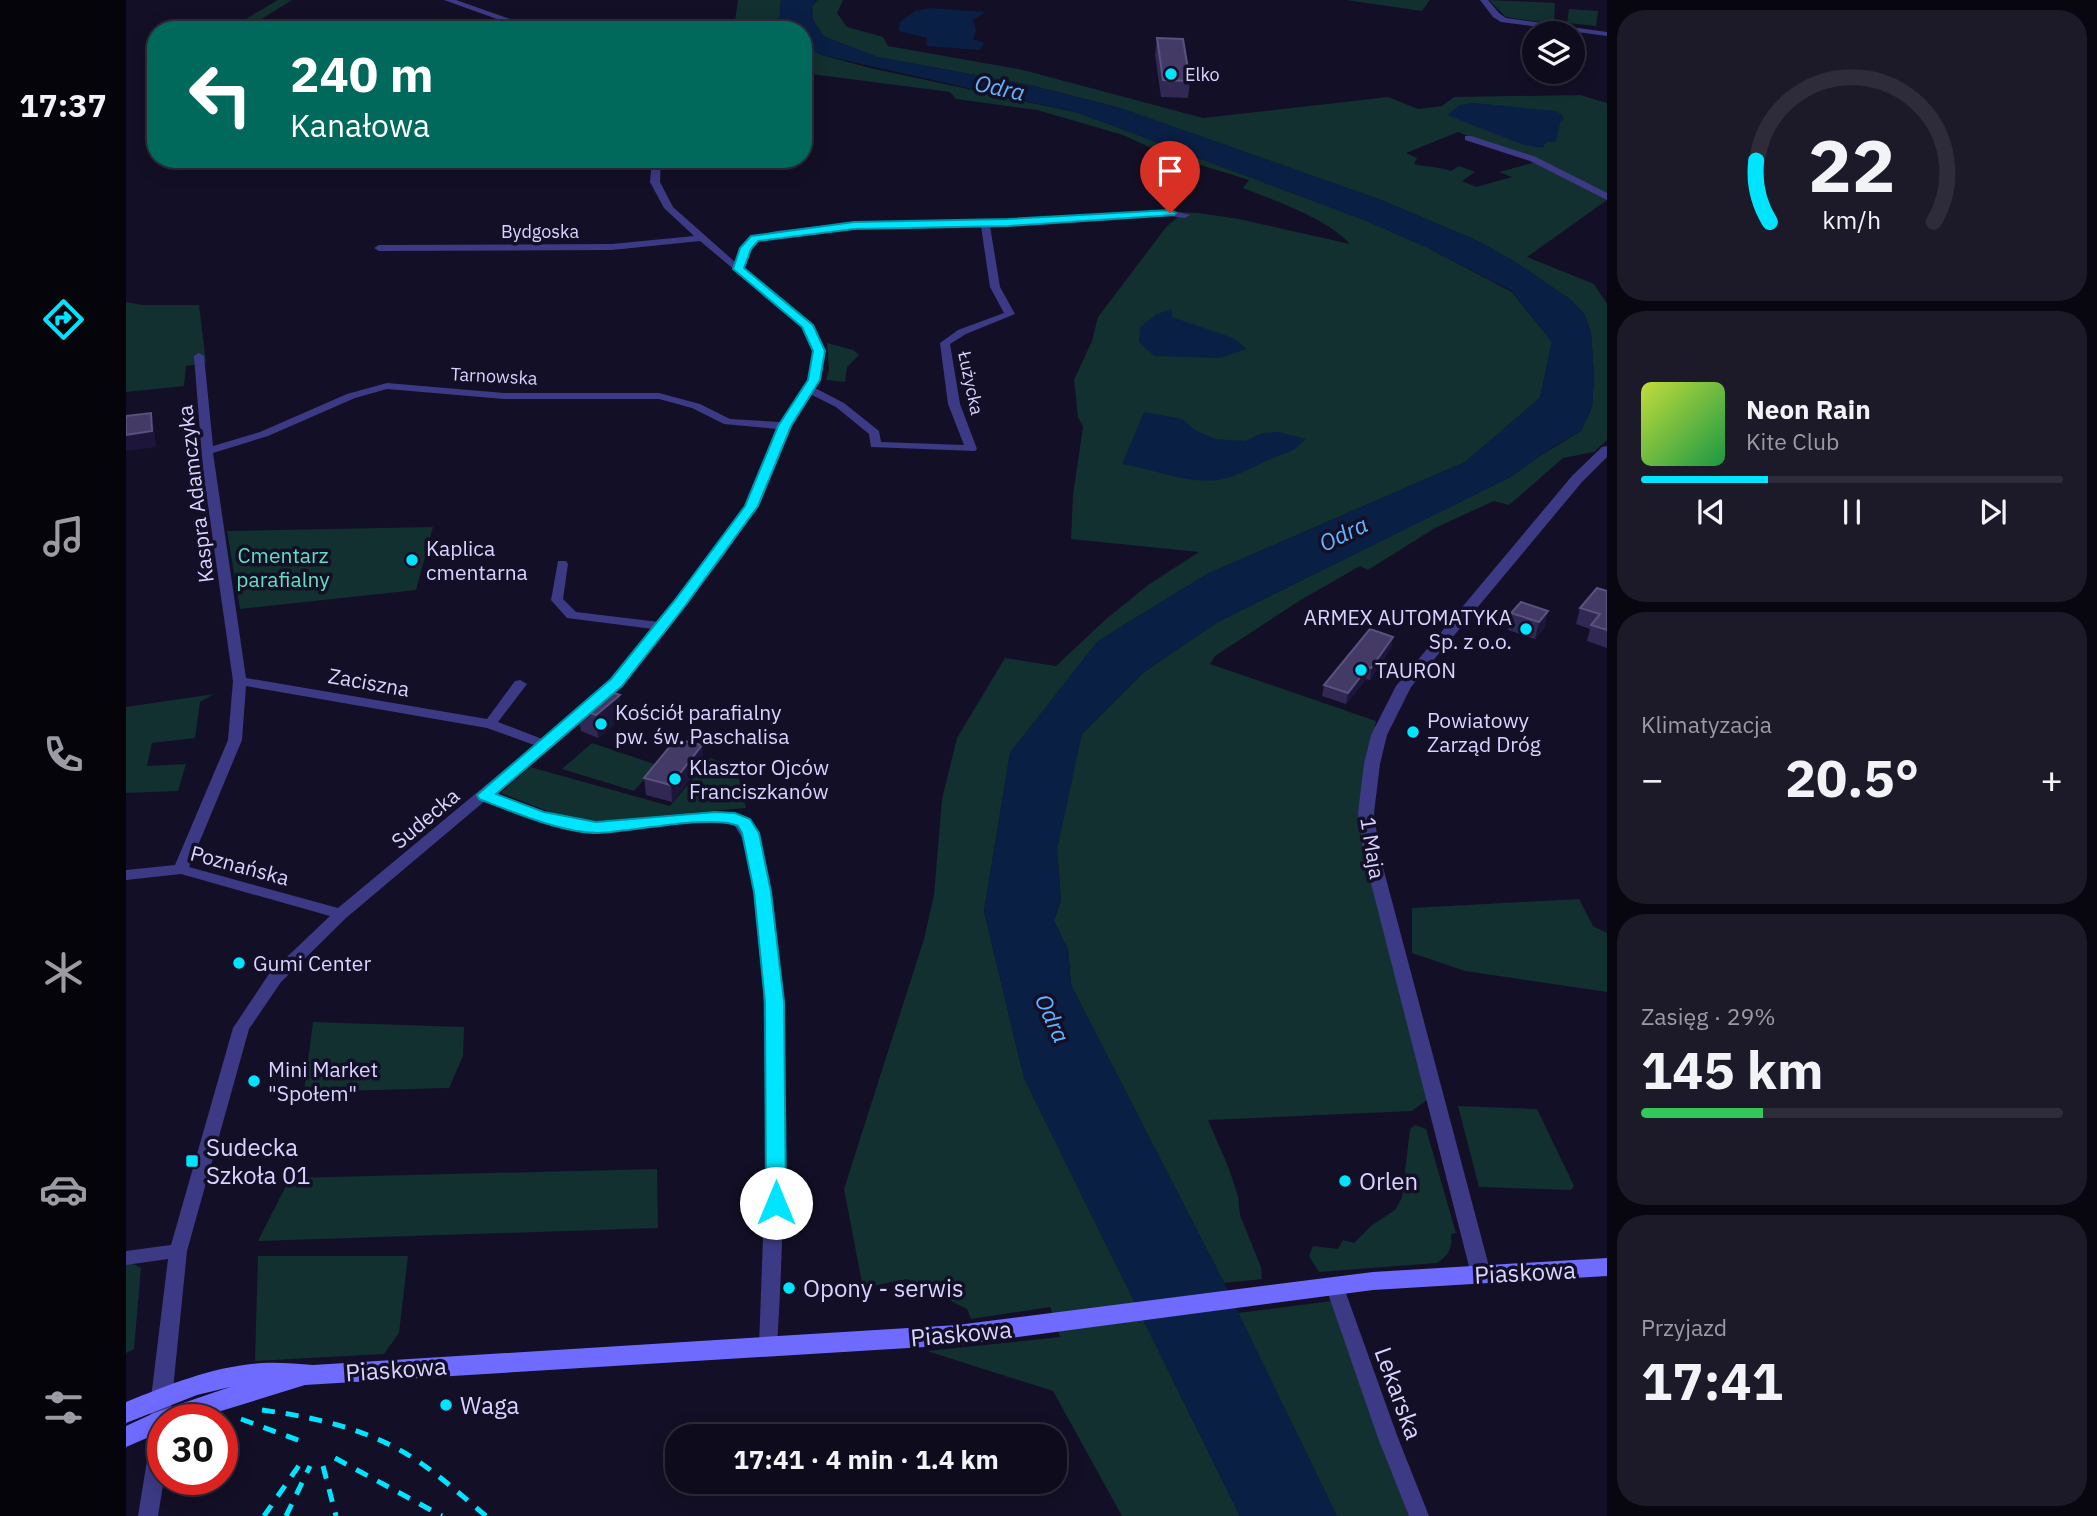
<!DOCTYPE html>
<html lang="pl">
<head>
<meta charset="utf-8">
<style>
	:root { --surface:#0e0b1c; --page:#1c1929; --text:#f1f3f6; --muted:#9b9ba3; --line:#2e2b3b; --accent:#00e5ff }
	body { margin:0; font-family:"IBM Plex Sans",sans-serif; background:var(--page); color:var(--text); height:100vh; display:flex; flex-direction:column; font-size:26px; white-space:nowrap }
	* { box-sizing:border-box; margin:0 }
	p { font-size:23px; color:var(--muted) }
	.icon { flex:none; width:38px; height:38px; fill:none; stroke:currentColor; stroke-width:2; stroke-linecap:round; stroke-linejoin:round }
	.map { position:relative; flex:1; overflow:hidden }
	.drawer { display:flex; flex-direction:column; gap:10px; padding:10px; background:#08060f; width:490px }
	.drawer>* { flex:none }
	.hud { position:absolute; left:21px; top:21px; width:665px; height:147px; border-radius:28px; box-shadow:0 4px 18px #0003,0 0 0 2px var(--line); background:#00695c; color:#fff; overflow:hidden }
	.buttons { position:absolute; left:1396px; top:21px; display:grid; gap:14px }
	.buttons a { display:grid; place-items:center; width:63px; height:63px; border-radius:50%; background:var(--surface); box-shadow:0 4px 18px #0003,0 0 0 2px var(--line); font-size:35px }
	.speed { position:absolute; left:21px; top:1404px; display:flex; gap:14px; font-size:35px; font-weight:700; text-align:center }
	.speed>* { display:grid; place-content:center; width:91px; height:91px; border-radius:50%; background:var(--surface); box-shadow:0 4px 18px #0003,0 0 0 2px var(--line); line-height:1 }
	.speed .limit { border:10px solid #d22; background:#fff; color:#111 }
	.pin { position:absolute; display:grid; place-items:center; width:60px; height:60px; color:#fff; margin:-72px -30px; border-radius:50% 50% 50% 0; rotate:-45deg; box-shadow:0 0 7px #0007 }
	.pin .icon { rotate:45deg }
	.me { position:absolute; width:77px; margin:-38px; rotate:0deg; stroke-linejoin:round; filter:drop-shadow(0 0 5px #0008) }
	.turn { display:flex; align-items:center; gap:24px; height:147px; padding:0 28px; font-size:32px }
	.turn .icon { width:91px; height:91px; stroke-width:2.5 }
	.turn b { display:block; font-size:49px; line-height:60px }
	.big { font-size:52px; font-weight:800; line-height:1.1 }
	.drawer .tile { flex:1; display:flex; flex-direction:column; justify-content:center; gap:10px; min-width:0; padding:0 24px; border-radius:28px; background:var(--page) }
	.drawer .dial { align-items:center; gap:0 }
	.dial svg { height:182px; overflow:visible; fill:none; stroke:var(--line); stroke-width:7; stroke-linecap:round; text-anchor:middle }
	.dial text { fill:var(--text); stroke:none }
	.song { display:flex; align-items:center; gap:21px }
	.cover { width:84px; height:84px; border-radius:10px; background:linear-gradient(135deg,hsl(70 70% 55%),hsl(140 70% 35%)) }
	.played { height:7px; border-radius:4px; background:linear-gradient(90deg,var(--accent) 30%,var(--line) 30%) }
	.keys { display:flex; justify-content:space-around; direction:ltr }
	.heat { display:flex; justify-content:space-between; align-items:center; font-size:38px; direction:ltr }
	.charge { height:10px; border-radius:5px; background:linear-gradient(90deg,#34c759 29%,var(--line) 0) }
	.trip { position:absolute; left:539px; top:1424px; width:402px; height:70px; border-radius:28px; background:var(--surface); box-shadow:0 4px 18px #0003,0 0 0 2px var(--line); font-weight:800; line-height:70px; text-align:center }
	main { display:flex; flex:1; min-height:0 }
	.tabs { display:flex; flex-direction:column; width:126px; justify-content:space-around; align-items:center; background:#06040b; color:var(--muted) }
	.tabs .icon { width:49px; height:49px }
	.tabs .current { color:var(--accent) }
	.tabs b { font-size:32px; color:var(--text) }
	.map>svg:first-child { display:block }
</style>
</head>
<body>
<main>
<nav class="tabs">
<b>17:37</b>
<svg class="icon current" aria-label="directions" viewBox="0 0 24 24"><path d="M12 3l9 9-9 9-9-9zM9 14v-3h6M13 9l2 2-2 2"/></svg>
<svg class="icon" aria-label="music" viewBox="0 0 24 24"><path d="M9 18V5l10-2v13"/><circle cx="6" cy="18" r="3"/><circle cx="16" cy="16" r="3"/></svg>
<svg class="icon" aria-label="phone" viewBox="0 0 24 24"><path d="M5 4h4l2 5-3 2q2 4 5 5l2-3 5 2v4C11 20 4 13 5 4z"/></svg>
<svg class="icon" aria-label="climate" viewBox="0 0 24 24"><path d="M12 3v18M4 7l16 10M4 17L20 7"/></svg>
<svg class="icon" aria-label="car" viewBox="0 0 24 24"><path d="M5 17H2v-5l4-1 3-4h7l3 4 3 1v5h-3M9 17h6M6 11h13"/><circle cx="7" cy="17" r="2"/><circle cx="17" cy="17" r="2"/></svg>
<svg class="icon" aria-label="filters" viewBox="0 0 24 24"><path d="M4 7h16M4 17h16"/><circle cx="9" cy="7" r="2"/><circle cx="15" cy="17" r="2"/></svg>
</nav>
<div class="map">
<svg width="1481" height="1516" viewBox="0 0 1481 1516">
	<rect width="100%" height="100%" fill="#130f26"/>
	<!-- green -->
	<path fill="#12302f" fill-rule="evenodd" d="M152,0H166L118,30H101Z
		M612,0H655L653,24L658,30H615L609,22Z
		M692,0H717L711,13L721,27L757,37L762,46L897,70L1077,118L1262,97L1292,109L1316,106L1328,97L1454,95L1481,103V200L1401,257L1468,284L1481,304V440L1468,452L1437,458L1383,505L1368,501L1309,528L1242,570L1234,566L1173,601L1089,656L1084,664L1250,721L1232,813L1301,1100L1286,1111L1082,1120L1103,1169L1112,1196L1114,1215L1135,1267L1136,1279L1098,1283L945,985L942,950L928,921L935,900L931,850L937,808L956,734L1018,672L1090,623L1359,489L1455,431L1466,407L1468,377L1465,333L1459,315L1445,300L1389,262L1352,241L1255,200L994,108L904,85L751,57L697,36L687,20L686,6ZM1332,132L1410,162L1373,172L1386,177L1350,187L1336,181L1349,172L1333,166L1325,171C1312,166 1299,167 1288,164L1291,158L1280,153Z
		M1220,0H1304L1296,11Z
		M1363,0L1429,3L1428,24L1380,17Z
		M1443,9L1472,11L1470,26L1441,23Z
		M677,45L696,55L744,68L953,113L1241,221L1300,247L1386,292L1426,342L1414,398L1339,462L1081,574L972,641L884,753L858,911L898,1078L1114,1516H996L927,1391L801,1351L934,1337L924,1307L845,1319L841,1309L781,1279L737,1288L718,1189L798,939L808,895L816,799L831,738L879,658L930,666L979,620L1022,585L1073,552L945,539L947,495L957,427L952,417L948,380L966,341L972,317L1041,226L1051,218L1046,212L1072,213L1113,219L1224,244C1202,219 1148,200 1117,188L1123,180L1071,164L1058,157L1036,153L997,135L911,110L830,99L824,92L677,73V63L687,60L677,55Z
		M0,302L16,305H73L80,363L60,366L58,386L0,392Z
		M701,343L727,350L733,355L721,367L719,382L700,380L703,370Z
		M307,527L290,590L114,609L101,531Z
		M88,694L74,702L69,738L26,743L21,766L60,764L52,791L0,793V707Z
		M466,743L531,765L508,791L436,769Z
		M584,758L610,767L620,808L471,821L434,816L375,793L404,767L544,806Z
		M1453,899L1467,926L1481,933V992L1339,971L1286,953V908Z
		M187,1022L338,1027L337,1056L323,1088L178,1092Z
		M1332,1106L1411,1109L1448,1186L1445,1190L1353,1187Z
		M1289,1125L1300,1129L1330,1233L1325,1234C1326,1249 1324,1254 1311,1263L1193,1272L1183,1256L1187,1246L1212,1249L1217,1240L1228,1243L1246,1225L1269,1210L1276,1198L1284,1129Z
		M531,1169L532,1228L132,1241L164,1178Z
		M132,1256H282L273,1333L258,1354L129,1361Z
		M6,1263L15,1268L8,1349L0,1353V1264Z
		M1221,1299L1300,1516H1211L1112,1313Z"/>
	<!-- water -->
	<path fill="#0a1f44" d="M655,0H692L686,6L687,20L697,36L751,57L904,85L994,108L1255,200L1352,241L1389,262L1445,300L1459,315L1465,333L1468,377L1466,407L1455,431L1430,445L1385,477L1090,623L1018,672L956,734L931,850L935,900L928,921L942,950L945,985L1098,1283L1211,1516H1114L898,1078L858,911L884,753L972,641L1081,574L1339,462L1414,398L1426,342L1386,291L1300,247L1241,221L953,113L696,55L677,45V30H658L653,24Z
		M806,8L859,12L847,20L850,30L847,39L858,43L854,50L800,46L801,38L773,31L774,22L789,11Z
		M1347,103L1430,111L1436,115L1438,119L1434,123L1430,142H1420L1417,148L1398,145L1321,115L1334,105Z
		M1046,309V317L1107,338L1121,349L1094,358L1028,356L1013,342L1014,327L1031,314Z
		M1018,412L1056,419L1069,430L1089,439L1119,441L1136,433L1153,432L1180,439C1165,455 1156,453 1138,462C1123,469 1109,477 1092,480C1062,484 1026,469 996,464Z"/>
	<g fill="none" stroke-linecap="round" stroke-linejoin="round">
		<!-- minor -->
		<path fill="#3d3a85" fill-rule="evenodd" d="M318,0H330L415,30C406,30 400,27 391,26C383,25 372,30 362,30L382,23Z
			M1354,0H1362L1373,13L1380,18L1481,32V36L1375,22L1367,17Z
			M1339,136H1345L1410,157L1481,193V200L1404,161L1339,140Z
			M526,159H535L534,182L547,207L609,262L614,248L626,237L650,231L728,222L859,220L1044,210L1064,215L1059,218L1044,216L864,226L874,287L889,314L840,334L824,344L834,404L851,449L849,451L745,447L743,434L710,407L684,394L664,426L632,506L596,558L496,686L368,793C401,806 435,824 472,823C520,823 569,804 617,817C623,826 633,838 636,849C652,906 653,969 655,1028C659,1134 658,1240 651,1346L649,1351L642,1354L635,1351L633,1346L640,1157L637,978L631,902L621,846L607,823C564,813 516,831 473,832C434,833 395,814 360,800L220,918L155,982L123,1029L61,1251L44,1419H37L38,1479L32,1516H12L23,1448L25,1398L42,1259L0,1265V1251L45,1245L107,1028L143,974L204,916L55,874L0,880V870L49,865L102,740L107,681L77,470L68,356L73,353L78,356L87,446L134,432L221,394L261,383L378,393H533L574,404L604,419L655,422L683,380L688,351L677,327L574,241L486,250L253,251L248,248L253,245L486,244L568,236L538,208L524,182ZM855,226L864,287L878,313L832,330L814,343L822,404L838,445L755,442L753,431L718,403L689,388L693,380L698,351L686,325L617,268L624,249L632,241L650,237L728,228ZM261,389L378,399H533L566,408L598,424L651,429L620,506L588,552L533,622L450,612L437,599L442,564L440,561H432L425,600L441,618L527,629L486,680L416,739L372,722L401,684L394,680L389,681L361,719L120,678L87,453L142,436L229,398ZM120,686L361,728L408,745L212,908L63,867L116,740Z
			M1208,1278L1215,1280L1217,1285L1272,1438L1303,1516H1283L1252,1438L1199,1285L1201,1280Z"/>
		<!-- tertiary -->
		<path fill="#3d3a85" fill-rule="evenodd" d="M1481,446V457L1456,482L1285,687L1261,735L1254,764L1248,813L1254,856L1365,1274L1362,1280L1355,1282L1348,1280L1345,1274L1238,856L1232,813L1238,764L1245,735L1270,686L1446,476L1476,447Z"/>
		<!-- secondary -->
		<path fill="#6f6bff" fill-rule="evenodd" d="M1481,1258V1276L1247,1290L831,1345L179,1385L69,1419H37V1431L0,1447V1426L28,1413L104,1387L71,1395L0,1423V1402C45,1384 88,1366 137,1363C154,1362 171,1364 187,1365L831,1325L1247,1272Z"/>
		<!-- rail -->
		<path stroke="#00e5ff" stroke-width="5" stroke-dasharray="13 11" stroke-linecap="butt" d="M136,1410C187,1417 239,1428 284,1456C311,1473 335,1495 360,1516
			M115,1419L177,1442
			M209,1458L316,1516
			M197,1466L210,1516
			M138,1516L176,1461
			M160,1516L184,1466"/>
	</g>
	<!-- wall -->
	<path fill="#312854" d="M1031,38L1064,81L1062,98L1035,97L1029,55Z
		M1481,591V648L1461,641L1464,629L1450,624L1454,608Z
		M1422,611L1418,628L1409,639L1382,630L1385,613Z
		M1267,637L1265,648L1244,680L1240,679L1220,704L1196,696L1198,685Z
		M452,708L495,718L472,738L455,731Z
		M576,745L577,763L546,802L520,795L518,778Z"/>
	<!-- shaded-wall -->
	<path fill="#1d163a" d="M25,413L28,428L30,447L0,451V435Z
		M1422,611L1418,628L1409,639L1413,622Z
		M1267,637L1265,648L1244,680L1245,668Z
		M1242,667L1240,679L1220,704L1222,693Z
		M494,695L495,718L472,738L470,715Z
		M576,745L577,763L546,802L545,785Z"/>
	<!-- building -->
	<path fill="#433a66" stroke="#5a527e" stroke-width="2" d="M1031,38L1057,39L1064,81L1037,80Z
		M25,413L26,431L0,435V416Z
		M1471,588L1481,591V630L1465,625L1474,614L1454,608Z
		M1395,602L1422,611L1413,622L1385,613Z
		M1244,629L1267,637L1245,668L1242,667L1222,693L1198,685Z
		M475,689L494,695L470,715L452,708Z
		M550,739L576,745L545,785L518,778Z"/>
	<!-- route -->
	<path fill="#00e5ff" stroke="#0095a6" stroke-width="2" d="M1044,210L1050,213L1048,215L882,226L728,229L632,241L625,249L618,268L687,325L699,351L694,380L665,426L632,506L559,606L496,686L370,794L418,812L470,822L589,812L609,813L624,819L633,833L645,892L658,1002L660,1203L657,1208L650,1211L643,1208L640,1203L639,1002L628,892L616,833L612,826C589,814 503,832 472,833C436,833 387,812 353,799L351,795L485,679L549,600L619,506L652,426L682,380L687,351L676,327L607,269L614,248L625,236L728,222L882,219Z"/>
	<!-- markers -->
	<g fill="#00e5ff" stroke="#130f26" stroke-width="2.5">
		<circle cx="1045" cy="74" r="7"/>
		<circle cx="286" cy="560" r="7"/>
		<circle cx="1400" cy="629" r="7"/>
		<circle cx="1235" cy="670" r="7"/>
		<circle cx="475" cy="724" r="7"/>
		<circle cx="1287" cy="732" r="7"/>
		<circle cx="549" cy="779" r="7"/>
		<circle cx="113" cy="963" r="7"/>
		<circle cx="128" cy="1081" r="7"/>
		<rect x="59" y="1154" width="14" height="14" rx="3.5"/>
		<circle cx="1219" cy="1181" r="7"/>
		<circle cx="663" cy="1288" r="7"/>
		<circle cx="320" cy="1405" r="7"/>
	</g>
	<g text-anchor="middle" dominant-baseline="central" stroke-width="7" stroke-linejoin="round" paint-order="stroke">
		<!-- far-poi labels -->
		<g font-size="18" fill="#d9d4ff" stroke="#130f26" text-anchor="start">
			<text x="1059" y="74">Elko</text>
		</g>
		<!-- far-street labels -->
		<g font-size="18" fill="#d9d4ff" stroke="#130f26">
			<text x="414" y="231">Bydgoska</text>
			<text transform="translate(368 376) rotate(3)">Tarnowska</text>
			<text transform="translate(845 383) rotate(78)">Łużycka</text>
		</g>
		<!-- street labels -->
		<g font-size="21" fill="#d9d4ff" stroke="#130f26">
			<text transform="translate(69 494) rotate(-97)">Kaspra Adamczyka</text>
			<text transform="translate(243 682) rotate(10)">Zaciszna</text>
			<text transform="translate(299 818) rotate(-40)">Sudecka</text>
			<text transform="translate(1247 848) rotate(81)">1 Maja</text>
			<text transform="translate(114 865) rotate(15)">Poznańska</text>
		</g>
		<!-- poi labels -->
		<g font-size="21" fill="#d9d4ff" stroke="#130f26" text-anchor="start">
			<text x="300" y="548">Kaplica<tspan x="300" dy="24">cmentarna</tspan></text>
			<text x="1386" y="617" text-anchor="end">ARMEX AUTOMATYKA<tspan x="1386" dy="24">Sp. z o.o.</tspan></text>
			<text x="1249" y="670">TAURON</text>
			<text x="489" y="712">Kościół parafialny<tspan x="489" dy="24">pw. św. Paschalisa</tspan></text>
			<text x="1301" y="720">Powiatowy<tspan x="1301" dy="24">Zarząd Dróg</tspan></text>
			<text x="563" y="767">Klasztor Ojców<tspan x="563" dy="24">Franciszkanów</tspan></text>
			<text x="127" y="963">Gumi Center</text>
			<text x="142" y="1069">Mini Market<tspan x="142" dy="24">"Społem"</tspan></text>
		</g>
		<!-- park labels -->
		<g font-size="21" fill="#5fe0c0" stroke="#130f26">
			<text x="157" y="555">Cmentarz<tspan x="157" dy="24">parafialny</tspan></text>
		</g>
		<!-- water labels -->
		<g font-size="23" font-style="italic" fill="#62b6ff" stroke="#130f26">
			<text transform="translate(874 87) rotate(12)">Odra</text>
			<text transform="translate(1217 533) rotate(-26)">Odra</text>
			<text transform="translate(927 1018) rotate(65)">Odra</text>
		</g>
		<!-- near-poi labels -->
		<g font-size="24" fill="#d9d4ff" stroke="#130f26" text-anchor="start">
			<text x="80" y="1147">Sudecka<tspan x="80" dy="28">Szkoła 01</tspan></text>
			<text x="1233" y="1181">Orlen</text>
			<text x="677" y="1288">Opony - serwis</text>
			<text x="334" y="1405">Waga</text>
		</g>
		<!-- near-street labels -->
		<g font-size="24" fill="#d9d4ff" stroke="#130f26">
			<text transform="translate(1399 1272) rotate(-3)">Piaskowa</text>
			<text transform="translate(835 1333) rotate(-5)">Piaskowa</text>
			<text transform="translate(270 1369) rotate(-4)">Piaskowa</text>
			<text transform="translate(1273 1393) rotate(70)">Lekarska</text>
		</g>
	</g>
</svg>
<div class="buttons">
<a><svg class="icon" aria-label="layers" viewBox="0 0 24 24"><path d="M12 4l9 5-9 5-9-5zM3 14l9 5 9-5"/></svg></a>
</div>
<div class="speed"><div class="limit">30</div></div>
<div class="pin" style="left:1044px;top:213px;background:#d93025"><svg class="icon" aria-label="arrive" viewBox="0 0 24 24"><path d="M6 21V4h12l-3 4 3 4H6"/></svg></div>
<svg class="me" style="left:650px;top:1203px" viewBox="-20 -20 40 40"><circle r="19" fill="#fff"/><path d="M0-13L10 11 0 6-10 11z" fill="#00e5ff"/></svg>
<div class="trip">17:41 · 4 min · 1.4 km</div>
<div class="hud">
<div class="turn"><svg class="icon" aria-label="left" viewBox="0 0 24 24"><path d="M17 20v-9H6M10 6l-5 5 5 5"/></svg><div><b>240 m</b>Kanałowa</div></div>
</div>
</div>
<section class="drawer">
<div class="tile dial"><svg viewBox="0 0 100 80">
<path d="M14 69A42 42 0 1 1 86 69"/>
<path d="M14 69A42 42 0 0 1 8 42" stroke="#00e5ff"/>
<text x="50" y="56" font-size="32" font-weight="700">22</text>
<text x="50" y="72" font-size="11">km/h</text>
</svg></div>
<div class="tile">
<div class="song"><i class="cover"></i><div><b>Neon Rain</b><p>Kite Club</p></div></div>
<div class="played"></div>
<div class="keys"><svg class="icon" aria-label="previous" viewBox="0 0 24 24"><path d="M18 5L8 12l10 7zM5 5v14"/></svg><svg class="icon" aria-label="pause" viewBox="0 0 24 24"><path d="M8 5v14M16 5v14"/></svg><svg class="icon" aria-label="next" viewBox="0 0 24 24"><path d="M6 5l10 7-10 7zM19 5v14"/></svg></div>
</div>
<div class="tile"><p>Klimatyzacja</p>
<div class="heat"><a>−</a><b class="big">20.5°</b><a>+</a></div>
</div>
<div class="tile"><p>Zasięg · 29%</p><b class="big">145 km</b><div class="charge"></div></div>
<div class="tile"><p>Przyjazd</p><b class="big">17:41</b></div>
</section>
</main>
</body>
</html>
